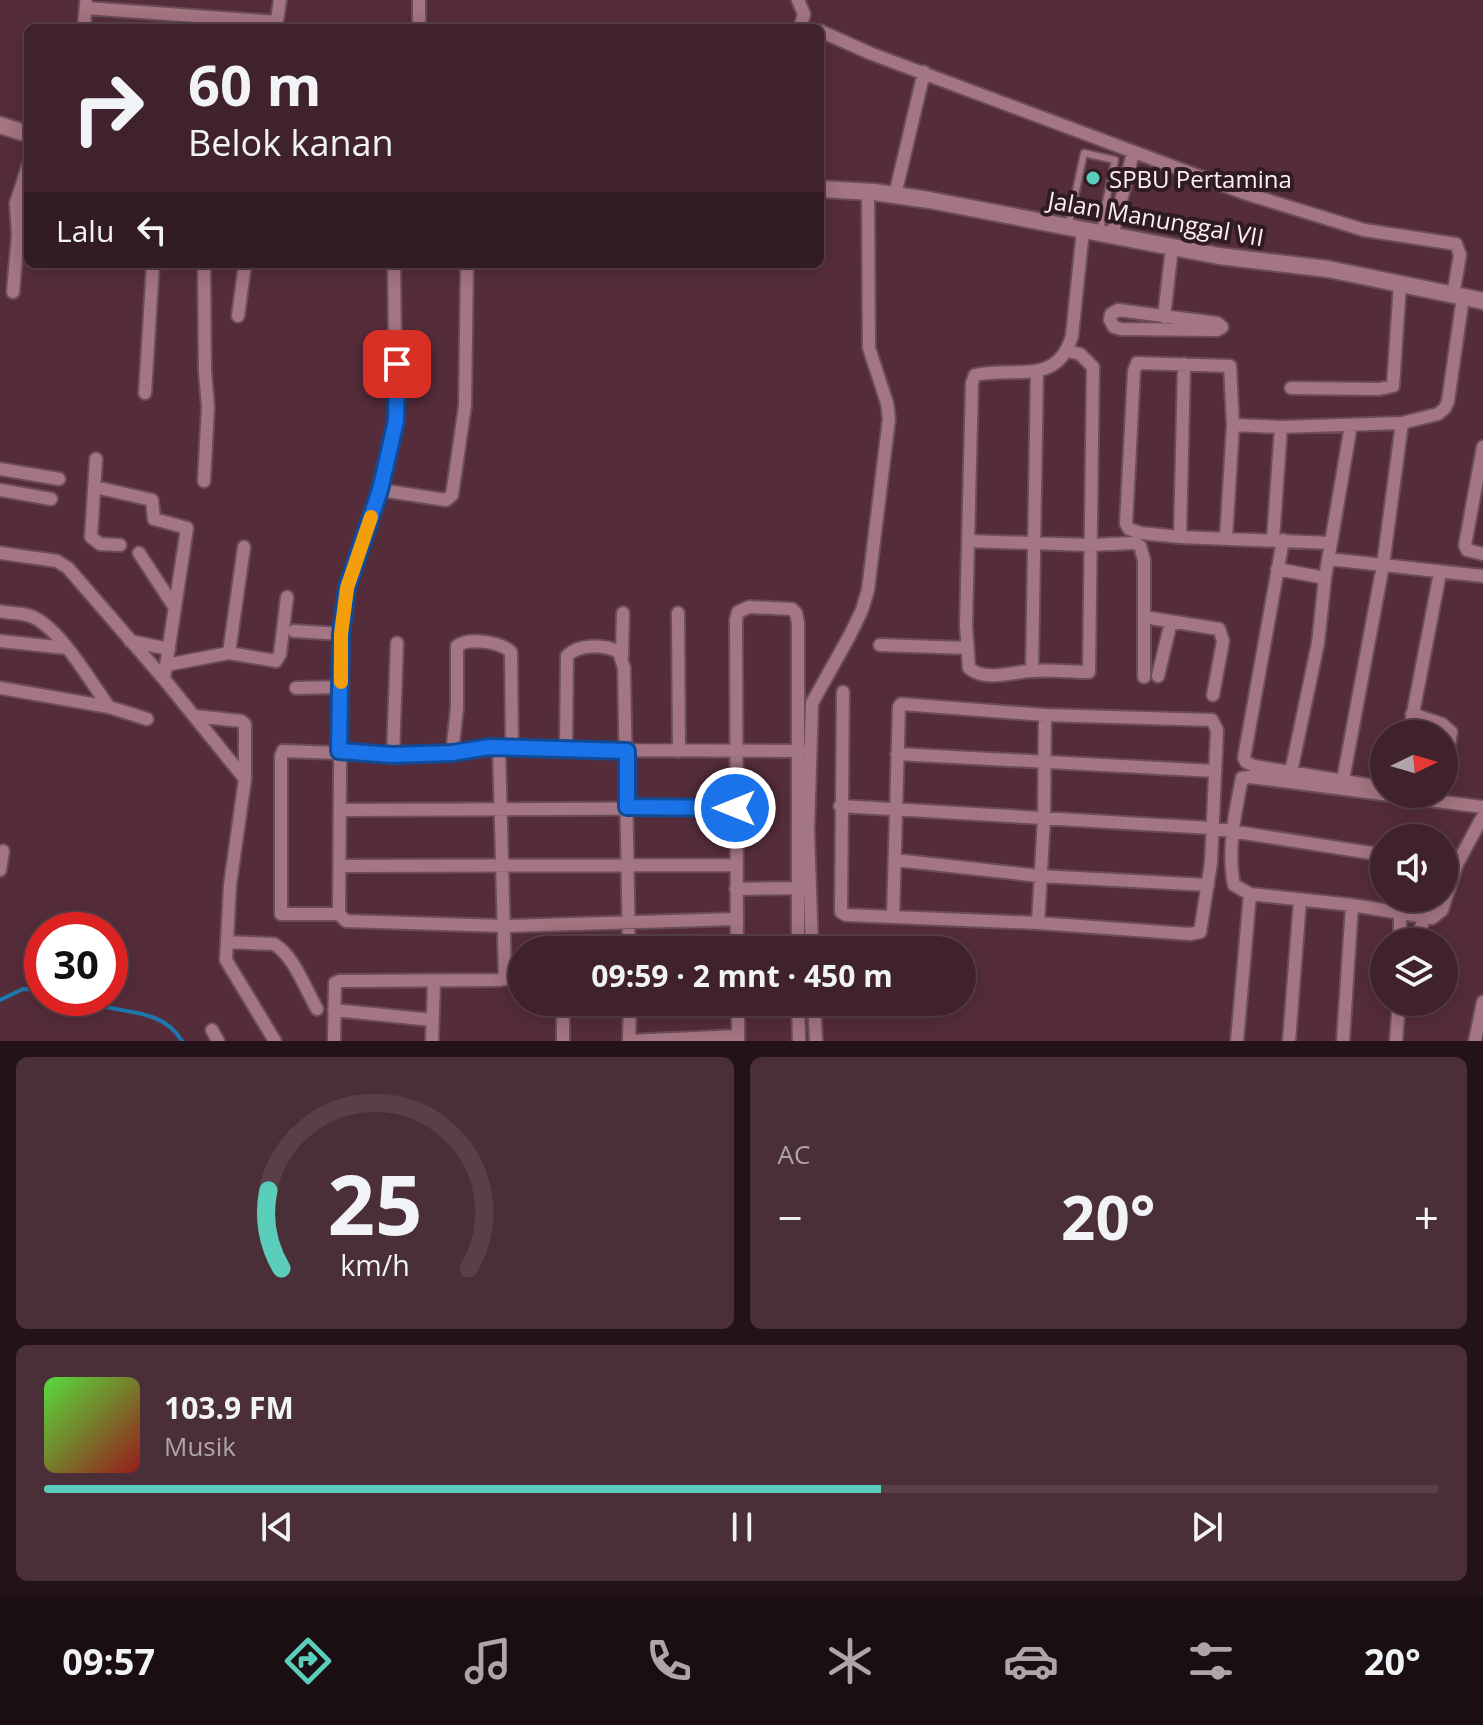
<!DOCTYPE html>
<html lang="id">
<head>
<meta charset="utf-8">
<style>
	:root { --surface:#40222c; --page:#4b2f38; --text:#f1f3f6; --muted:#aea4a9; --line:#593f48; --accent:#5bcebb }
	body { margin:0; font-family:"Open Sans",sans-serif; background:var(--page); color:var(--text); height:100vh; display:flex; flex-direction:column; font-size:30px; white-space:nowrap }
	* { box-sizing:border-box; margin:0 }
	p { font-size:26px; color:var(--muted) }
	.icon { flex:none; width:44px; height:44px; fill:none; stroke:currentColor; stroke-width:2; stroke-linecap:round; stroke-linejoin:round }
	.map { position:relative; height:1041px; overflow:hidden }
	.side { display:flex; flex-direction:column; gap:16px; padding:16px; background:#231318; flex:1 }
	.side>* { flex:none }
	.banner { position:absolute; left:24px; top:24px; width:800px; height:244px; border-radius:12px; box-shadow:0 4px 20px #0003,0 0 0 2px var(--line); background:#40222c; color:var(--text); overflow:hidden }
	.needle { width:52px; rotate:85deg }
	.buttons { position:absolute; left:1370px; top:720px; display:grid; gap:16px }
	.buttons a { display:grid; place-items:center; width:88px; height:88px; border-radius:50%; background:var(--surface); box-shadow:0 4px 20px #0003,0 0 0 2px var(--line); font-size:40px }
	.speed { position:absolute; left:24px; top:912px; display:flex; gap:16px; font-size:40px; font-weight:700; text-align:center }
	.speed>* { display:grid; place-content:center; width:104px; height:104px; border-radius:50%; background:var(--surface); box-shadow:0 4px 20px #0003,0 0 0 2px var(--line); line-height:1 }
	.speed .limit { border:12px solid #d22; background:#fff; color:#111 }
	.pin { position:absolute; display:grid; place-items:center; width:68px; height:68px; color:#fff; margin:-34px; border-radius:16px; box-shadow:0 4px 12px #0006 }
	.me { position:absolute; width:88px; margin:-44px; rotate:270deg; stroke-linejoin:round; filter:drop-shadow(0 0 6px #0008) }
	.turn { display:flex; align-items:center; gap:28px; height:168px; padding:0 32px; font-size:36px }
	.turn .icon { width:104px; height:104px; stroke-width:2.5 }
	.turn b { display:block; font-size:56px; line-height:68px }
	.then { display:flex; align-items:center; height:76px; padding:0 32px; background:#0003; gap:16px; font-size:30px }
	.big { font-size:60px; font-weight:700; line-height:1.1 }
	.side .card { flex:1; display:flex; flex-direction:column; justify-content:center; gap:12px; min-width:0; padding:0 28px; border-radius:12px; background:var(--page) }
	.side .dial { align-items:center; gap:0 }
	.dial svg { height:208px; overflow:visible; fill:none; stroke:var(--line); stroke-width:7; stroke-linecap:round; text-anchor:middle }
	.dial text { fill:var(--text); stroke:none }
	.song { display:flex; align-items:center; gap:24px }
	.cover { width:96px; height:96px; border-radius:12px; background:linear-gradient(135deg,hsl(110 70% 55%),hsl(0 70% 35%)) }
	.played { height:8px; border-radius:4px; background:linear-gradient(90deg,var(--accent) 60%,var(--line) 60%) }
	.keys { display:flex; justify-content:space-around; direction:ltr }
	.heat { display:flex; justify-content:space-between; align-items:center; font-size:44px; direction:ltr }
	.side .tiles { flex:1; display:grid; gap:16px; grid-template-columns:1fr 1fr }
	.card:last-child { grid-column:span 2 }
	.trip { position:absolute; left:508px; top:936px; width:468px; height:80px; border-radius:40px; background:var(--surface); box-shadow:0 4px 20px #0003,0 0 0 2px var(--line); font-weight:700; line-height:80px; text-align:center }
	.dock { display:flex; height:128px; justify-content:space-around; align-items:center; background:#1a0e12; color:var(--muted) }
	.dock .icon { width:56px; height:56px }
	.dock .on { color:var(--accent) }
	.dock b { font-size:36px; color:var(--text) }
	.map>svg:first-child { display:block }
</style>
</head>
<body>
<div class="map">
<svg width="1483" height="1041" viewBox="0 0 1483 1041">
	<rect width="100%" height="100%" fill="#552d3a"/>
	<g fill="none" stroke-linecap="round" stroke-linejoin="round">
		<!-- stream -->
		<path stroke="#1e78ad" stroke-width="4" d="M79,998C89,1001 99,1006 110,1008C137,1013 166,1014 182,1041
			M0,1000L23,989L42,990"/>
		<defs>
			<path id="service" d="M1069,224L1084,153L1115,160L1100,230"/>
			<path id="minor" d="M798,0L804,14L800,28
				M86,8L277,22
				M84,28L86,3
				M276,28L280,0
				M419,28V0
				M820,31L872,54L1244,193L1364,230L1456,244L1460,255L1453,295
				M895,195L924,72
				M1112,236L1133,153
				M13,292L18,235L16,203L28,166
				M1118,310L1217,323L1222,327L1217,330L1121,329L1114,327L1110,320L1111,314Z
				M238,316L245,264
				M1164,317L1172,247
				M1068,351L1080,354L1093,367L1089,672C1070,672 1050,669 1031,671C1012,672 985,682 969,668L966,625L972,383L975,375C1015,366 1057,387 1072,336L1083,230
				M1291,388L1379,389L1393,386L1400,284
				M145,393L153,264
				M1233,425L1281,427L1402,423L1438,414L1445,408L1448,401L1463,297
				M1483,447L1465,545L1467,550L1483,554
				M96,459L91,537L100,544L120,545
				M0,469L59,479
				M204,481L208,407L205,372L204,264
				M95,487L152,500L154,519L187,528L164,679
				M0,490L51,499
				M380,490L446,500L452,495L465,406L467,264
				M1180,537L1184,364
				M1226,538L1233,425L1230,366L1137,363L1134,371L1126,524L1129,529L1141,533L1180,537L1331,543
				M1273,540L1281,427
				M1283,540L1244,758L1246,762L1254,766L1374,786
				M969,541L1089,545L1134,543L1140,546L1144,560V677
				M0,553L57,561L68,568L164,679L245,779L230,885L226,960L275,1041
				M139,553L175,608
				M1329,559L1482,576
				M1277,569L1325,578
				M0,611C12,614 26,612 37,619C64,635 90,681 109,707
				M678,613L679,751
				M1144,617L1219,629L1223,641L1213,695
				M294,631L341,634
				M0,641L66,648
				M130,641L169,649
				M880,645L967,648
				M229,653L244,547
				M622,657L623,613
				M166,665L229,653L276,661L280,654L287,597
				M1032,671L1037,372
				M1158,676L1171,622
				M0,688L109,707L147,719
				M296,688L341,687
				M843,692L841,912L846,915L893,917
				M901,704L1045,715L1212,720L1217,730L1211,863L1200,932L1190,934L1038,923L893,917L899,707Z
				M1412,714L1442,724L1451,732L1444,778
				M195,716L241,721L245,724V779
				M1409,734L1440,573
				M499,748L566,750L802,751
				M566,750L567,656C578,644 605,644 619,652L624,668L629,950
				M452,753L457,708V646C469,637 501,642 511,652L512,747
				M897,754L1215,771
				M393,755L397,643
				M1291,772L1318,643L1325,578L1351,425
				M1343,780L1383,565L1402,423
				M840,806L1211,828L1384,855
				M341,810L735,808
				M895,860L1040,876L1208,885
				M1444,864H1457L1483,816
				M1457,864L1442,910L1432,918L1352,905L1250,894L1234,885C1227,851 1235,812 1242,778L1250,777L1483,807
				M340,866L736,865
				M0,870L3,851
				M736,889L798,888
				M1400,912V942
				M339,914L341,634L347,588L380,490L396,421L394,264
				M1038,923L1044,818L1045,715
				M227,942L274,944C294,956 305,988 317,1009
				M1416,942L1424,918
				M737,950L736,620L738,612L749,607L792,609L796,613L798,623V950
				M812,950L808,831L812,703L850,635L862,610L868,590L889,419L887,403L869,348L868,192
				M502,979H522
				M563,1002V1041
				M630,1002L629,1041L738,1036
				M738,1002V1041
				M798,1002L799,1041
				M814,1002L816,1041
				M334,1010L432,1020
				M212,1030L218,1041
				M334,1041L335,983L339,981L500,980L505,976L499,748L452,753L393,755L283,751L281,756V914H339L346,921L504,926L737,919
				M432,1041L434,982
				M1237,1041L1250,894
				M1289,1041L1300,900
				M1343,1041L1352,905
				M1396,1041L1399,1002
				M1475,1041L1483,1002"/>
			<path id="tertiary" d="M0,125L28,134
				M820,189L874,192L929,200L1219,256L1328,269L1483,301"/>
		</defs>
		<!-- service casing -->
		<use href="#service" stroke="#6c4d57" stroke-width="10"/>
		<!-- minor casing -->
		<use href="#minor" stroke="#6c4d57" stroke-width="16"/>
		<!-- tertiary casing -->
		<use href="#tertiary" stroke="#6c4d57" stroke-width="20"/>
		<!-- service -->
		<use href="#service" stroke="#a47582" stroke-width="6"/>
		<!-- minor -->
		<use href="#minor" stroke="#a47582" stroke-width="12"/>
		<!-- tertiary -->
		<use href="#tertiary" stroke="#a47582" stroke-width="16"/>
	</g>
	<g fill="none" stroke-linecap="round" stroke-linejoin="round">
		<defs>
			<path id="route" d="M397,364L396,421L380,490L347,588L341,634L339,751L393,755L452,753L489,747L627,751V807L735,808"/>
		</defs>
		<!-- route casing -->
		<use href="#route" stroke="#114b97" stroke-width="20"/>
		<!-- route -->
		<use href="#route" stroke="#1a73e8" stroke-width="14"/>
		<!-- slow -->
		<path stroke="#f59e0b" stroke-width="14" d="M341,682V634L347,588L371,517"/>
	</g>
	<!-- markers -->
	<circle fill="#5bcebb" stroke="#2f1c22" stroke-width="3" cx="1093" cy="178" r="8"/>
	<g text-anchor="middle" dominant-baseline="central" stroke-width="8" stroke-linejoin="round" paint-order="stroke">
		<!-- poi labels -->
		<g font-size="24" fill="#feeef2" stroke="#2f1c22" text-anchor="start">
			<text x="1109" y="178">SPBU Pertamina</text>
		</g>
		<!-- street labels -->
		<g font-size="24" fill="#feeef2" stroke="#2f1c22">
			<text transform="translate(1156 218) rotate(10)">Jalan Manunggal VII</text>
		</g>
	</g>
</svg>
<div class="buttons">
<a><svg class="needle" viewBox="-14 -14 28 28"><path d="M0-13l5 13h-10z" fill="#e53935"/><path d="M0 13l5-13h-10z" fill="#aea4a9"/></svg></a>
<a><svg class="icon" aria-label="sound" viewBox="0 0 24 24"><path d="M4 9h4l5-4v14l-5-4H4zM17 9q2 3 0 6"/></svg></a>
<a><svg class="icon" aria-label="layers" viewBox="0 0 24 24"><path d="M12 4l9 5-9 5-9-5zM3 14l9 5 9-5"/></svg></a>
</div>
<div class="speed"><div class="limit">30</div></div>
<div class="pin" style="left:397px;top:364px;background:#d93025"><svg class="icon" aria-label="arrive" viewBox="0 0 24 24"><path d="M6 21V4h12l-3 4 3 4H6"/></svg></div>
<svg class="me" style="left:735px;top:808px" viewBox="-20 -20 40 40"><circle r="17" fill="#1a73e8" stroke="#fff" stroke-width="3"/><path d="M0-11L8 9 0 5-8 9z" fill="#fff"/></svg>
<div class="trip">09:59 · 2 mnt · 450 m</div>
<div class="banner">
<div class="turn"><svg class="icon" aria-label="right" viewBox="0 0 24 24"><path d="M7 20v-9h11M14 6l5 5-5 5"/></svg><div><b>60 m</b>Belok kanan</div></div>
<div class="then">Lalu<svg class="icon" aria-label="left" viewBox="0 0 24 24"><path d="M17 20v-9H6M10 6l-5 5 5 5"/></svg></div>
</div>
</div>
<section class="side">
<div class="tiles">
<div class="card dial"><svg viewBox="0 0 100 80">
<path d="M14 69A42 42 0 1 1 86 69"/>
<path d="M14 69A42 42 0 0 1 9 39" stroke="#5bcebb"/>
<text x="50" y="56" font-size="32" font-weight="700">25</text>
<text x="50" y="72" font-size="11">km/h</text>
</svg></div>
<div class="card"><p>AC</p>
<div class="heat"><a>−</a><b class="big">20°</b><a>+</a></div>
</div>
<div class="card">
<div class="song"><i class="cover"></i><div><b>103.9 FM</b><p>Musik</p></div></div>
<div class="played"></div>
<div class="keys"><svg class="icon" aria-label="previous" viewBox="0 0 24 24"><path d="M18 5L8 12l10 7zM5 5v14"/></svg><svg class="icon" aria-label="pause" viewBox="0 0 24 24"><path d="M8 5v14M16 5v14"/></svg><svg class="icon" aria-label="next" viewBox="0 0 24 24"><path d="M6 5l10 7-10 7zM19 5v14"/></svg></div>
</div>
</div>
</section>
<nav class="dock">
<b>09:57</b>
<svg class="icon on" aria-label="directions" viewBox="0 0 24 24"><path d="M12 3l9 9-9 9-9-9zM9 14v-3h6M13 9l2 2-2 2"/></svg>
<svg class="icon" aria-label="music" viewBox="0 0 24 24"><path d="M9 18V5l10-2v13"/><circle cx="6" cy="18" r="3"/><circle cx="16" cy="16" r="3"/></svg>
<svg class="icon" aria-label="phone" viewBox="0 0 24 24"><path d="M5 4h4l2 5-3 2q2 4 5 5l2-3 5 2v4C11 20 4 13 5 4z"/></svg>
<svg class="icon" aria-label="climate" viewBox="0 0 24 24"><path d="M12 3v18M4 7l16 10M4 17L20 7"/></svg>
<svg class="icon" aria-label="car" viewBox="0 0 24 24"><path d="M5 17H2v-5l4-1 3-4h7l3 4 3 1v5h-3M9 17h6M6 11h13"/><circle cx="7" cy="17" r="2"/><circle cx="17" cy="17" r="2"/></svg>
<svg class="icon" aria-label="filters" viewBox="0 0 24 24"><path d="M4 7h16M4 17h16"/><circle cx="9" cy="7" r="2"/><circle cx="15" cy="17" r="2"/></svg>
<b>20°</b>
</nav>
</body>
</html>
